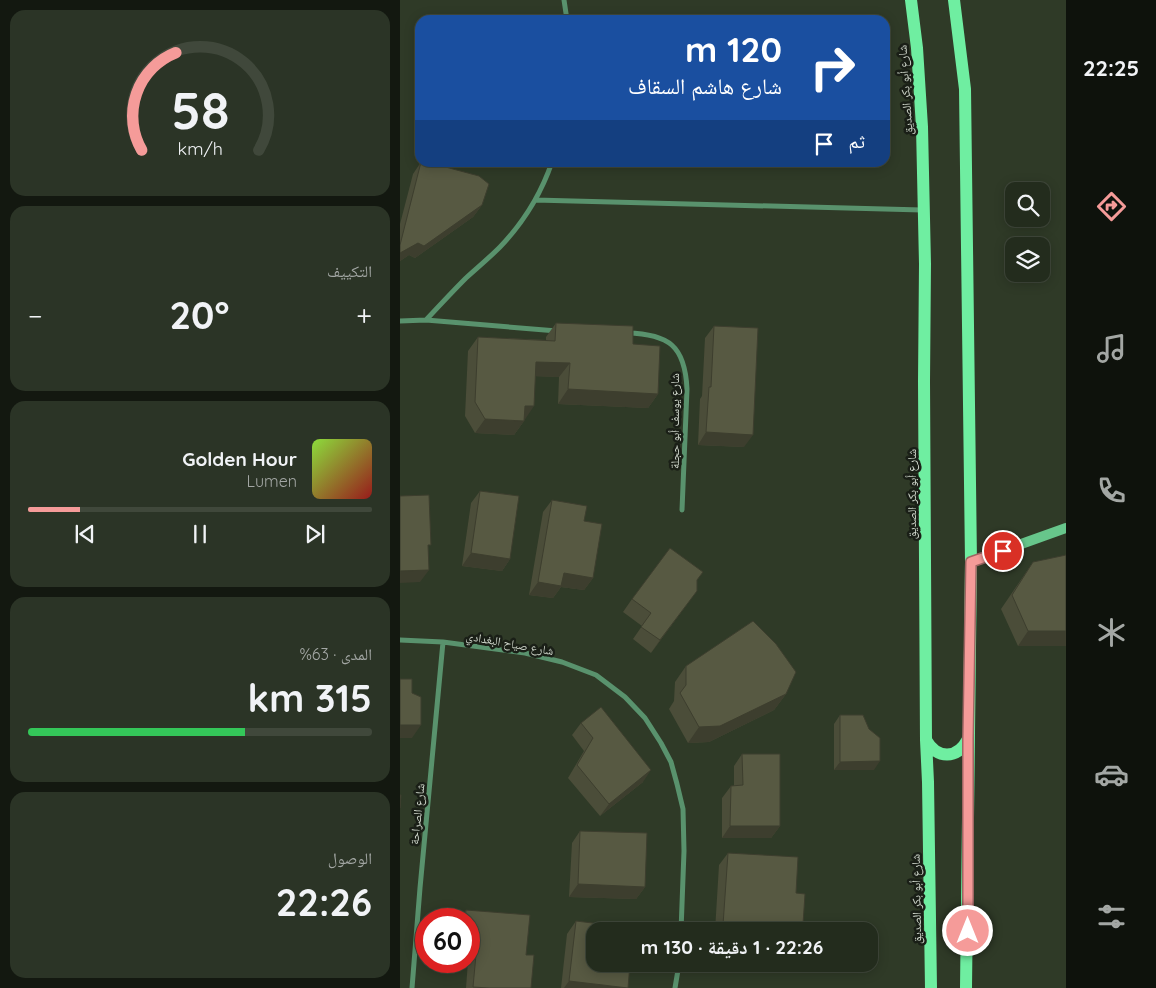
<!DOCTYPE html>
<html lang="ar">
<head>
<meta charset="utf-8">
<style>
	:root { --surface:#232c1d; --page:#2b3426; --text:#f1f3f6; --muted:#a3a7a4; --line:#40483b; --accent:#f59b99 }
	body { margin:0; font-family:Quicksand,"Noto Naskh Arabic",sans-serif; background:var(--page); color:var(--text); direction:rtl; height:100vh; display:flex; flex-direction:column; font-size:19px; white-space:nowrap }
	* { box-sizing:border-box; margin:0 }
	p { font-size:16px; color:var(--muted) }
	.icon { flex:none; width:28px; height:28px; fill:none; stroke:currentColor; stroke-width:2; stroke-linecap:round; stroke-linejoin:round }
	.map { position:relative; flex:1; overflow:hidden; direction:ltr }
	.panel { display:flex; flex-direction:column; gap:10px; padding:10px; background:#131810; width:400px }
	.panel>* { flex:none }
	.guide { position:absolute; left:15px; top:15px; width:475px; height:152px; border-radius:15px; box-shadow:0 2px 12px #0003,0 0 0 1px var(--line); direction:rtl; background:#1a4fa0; color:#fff; overflow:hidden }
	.fabs { position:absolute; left:605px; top:182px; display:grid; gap:10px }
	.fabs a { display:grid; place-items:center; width:45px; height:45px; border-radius:10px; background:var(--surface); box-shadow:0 2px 12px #0003,0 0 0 1px var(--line); font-size:25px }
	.speed { position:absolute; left:15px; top:908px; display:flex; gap:10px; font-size:25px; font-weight:700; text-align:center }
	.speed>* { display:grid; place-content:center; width:65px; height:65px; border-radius:50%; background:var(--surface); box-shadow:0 2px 12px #0003,0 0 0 1px var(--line); line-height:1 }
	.speed .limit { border:8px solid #d22; background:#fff; color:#111 }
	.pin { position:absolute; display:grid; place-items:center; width:42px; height:42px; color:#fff; margin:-21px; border:2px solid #fff; border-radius:50%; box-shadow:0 1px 5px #0007 }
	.me { position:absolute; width:55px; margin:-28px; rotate:0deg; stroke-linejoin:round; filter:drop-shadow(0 0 4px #0008) }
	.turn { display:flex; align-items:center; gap:18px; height:105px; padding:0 25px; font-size:22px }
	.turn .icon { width:65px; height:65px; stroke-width:2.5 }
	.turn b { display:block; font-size:35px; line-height:42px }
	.then { display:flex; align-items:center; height:48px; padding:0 25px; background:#0003; gap:10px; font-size:19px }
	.big { font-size:38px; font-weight:800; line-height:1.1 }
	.panel .tile { flex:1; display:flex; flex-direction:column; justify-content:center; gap:8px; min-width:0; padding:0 18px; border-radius:15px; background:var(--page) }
	.panel .dial { align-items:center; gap:0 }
	.dial svg { height:130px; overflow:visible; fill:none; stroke:var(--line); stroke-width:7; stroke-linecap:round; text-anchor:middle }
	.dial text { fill:var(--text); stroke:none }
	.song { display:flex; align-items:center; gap:15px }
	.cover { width:60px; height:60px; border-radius:8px; background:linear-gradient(135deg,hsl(90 70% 55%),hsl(0 70% 35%)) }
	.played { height:5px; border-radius:2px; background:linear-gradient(90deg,var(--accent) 15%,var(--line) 15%) }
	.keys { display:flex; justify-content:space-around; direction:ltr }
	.heat { display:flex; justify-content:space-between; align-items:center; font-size:28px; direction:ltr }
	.charge { height:8px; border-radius:4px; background:linear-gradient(90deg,#34c759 63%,var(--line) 0) }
	.trip { position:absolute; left:186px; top:922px; width:292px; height:50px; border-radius:15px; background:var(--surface); box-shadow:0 2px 12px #0003,0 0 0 1px var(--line); font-weight:800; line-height:50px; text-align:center; direction:rtl }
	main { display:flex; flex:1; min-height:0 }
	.tabs { display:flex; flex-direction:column; width:90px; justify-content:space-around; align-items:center; background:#0e120c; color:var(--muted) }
	.tabs .icon { width:35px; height:35px }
	.tabs .current { color:var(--accent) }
	.tabs b { font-size:22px; color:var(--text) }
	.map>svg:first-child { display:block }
</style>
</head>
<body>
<main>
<nav class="tabs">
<b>22:25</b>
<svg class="icon current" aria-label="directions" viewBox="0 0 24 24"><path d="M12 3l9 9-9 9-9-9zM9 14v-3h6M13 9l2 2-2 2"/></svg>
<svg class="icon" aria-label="music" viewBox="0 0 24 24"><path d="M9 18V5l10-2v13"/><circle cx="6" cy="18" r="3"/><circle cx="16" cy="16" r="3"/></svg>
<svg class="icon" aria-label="phone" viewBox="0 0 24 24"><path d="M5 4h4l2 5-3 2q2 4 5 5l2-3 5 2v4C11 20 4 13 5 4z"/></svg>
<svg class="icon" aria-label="climate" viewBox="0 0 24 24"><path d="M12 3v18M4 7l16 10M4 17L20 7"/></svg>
<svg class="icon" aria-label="car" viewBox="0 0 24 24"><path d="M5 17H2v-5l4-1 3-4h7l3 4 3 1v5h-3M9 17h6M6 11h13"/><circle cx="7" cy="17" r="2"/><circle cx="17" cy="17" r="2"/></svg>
<svg class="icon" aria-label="filters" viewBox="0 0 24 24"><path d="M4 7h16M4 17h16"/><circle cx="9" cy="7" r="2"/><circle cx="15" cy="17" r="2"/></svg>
</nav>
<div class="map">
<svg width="666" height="988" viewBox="0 0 666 988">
	<rect width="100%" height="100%" fill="#2f3a27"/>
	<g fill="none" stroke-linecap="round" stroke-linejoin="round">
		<!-- street -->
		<path stroke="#59926d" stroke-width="5" d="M164,0L167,20
			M135,200L522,210
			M26,320C39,306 52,292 66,278C77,268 89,258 100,247C123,223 141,194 152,162
			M0,321L26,320L157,331
			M227,333C269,334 285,346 287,389L282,510
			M0,640L43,642L125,653L162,662L196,675L225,697L245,718L261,743L271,762L277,784L283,809L284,851L281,931
			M12,988L20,888L43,642
			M275,988L279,964"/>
		<!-- secondary -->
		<path stroke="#67c68b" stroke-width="10" d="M571,562L666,528"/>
		<!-- primary -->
		<path stroke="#6feea1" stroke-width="12" d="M511,0L517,48L522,127L525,264L524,381L526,740L528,782L531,988
			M554,0L565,89L571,562L566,988
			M526,740C537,759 557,760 568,739"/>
	</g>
	<!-- wall -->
	<path fill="#4b4d39" d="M21,162H27L82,205L73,217L15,258L9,255L0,261V224L13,174Z
		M156,323L233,344L258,394L248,408L158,404L159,377L135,376L124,421L114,435L75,433L65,416L68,351L78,337L146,340V337Z
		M314,326L344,447L298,445L300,399L302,396L305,338Z
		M80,491L110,559L102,571L62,566L71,503Z
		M152,500L184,521L193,578L184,590L161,587L153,598L129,595L143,512Z
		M633,562L666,646H618L601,609Z
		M297,581L288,603L251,653L233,639L242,626L223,612L232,599Z
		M286,666L386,694L374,710L309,742L288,743L269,709L274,701L275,682Z
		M440,715L474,770H434V724Z
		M181,723L243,782L200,816L168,778L184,751L172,735Z
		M342,754L380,826L371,838H322V798L331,786H334V766Z
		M180,831L245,887L236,899L169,897L172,843Z
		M328,853L396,893L398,931H315L319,865Z
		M66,910L126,955L131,988H66L68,961H69V919H60Z
		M176,921L227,988H161L167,934Z"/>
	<!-- shaded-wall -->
	<path fill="#3d3e2e" d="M82,205L73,217L15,258L9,255L0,261V253Z
		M136,362L170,363L159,377L126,376Z
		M168,389L258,394L248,408L158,404Z
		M125,406H134L124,421Z
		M85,419L124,421L114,435L75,433Z
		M306,432L353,435L344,447L298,445Z
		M71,553L110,559L102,571L62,566Z
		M29,570L20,582L0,583V571Z
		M164,573L193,578L184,590L161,587L153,598L129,595L138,582Z
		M297,591L288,603L251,653L260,640Z
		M628,631H666V646H618Z
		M386,694L374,710L309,742L288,743L299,727Z
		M0,725H21L12,738H0Z
		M480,761L474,770H434L440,762Z
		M251,770L243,782L200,816L209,804Z
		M330,826H380L371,838H322Z
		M178,884L245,887L236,899L169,897Z
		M366,922L403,924L398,931H319L323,925Z
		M69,943L77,944L69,956Z
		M169,981L228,988H164Z"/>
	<!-- building -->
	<path fill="#575942" stroke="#3d3e2e" d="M21,162H27L79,176L89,184L82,205L24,246L18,243L0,253V245Z
		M156,323L233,326V344L260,346L258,394L168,389L170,363L136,362L134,406H125L124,421L85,419L75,402L78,337L155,341Z
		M314,326L358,328L353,435L306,432L309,387H311Z
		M80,491L119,496L110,559L71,553Z
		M29,495L31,545H28L29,570L0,571V496Z
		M152,500L187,506L184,521L202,524L193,578L164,573L161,586L138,582Z
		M270,548L303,572L297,580V591L260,640L241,627L251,613L232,599Z
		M666,555V631H628L612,595L633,562Z
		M353,621L376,644L396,672L386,694L320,726L299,727L280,693L286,685V666Z
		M0,679H12V693L21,697V725H0Z
		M201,707L251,770L209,804L177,765L193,738L181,723Z
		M440,715H463L469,729L480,738V761L440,762Z
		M342,754H380V826H330L331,786L343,785Z
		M0,795H1L0,808Z
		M180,831L247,833L245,887L178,884Z
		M328,853L398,857L396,893L405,894L403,924L366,922L364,928L323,925Z
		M66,910L130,915L126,955H134L131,988H89L73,987L77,944L69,943V919H65Z
		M176,921L234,928V931H195V964H230L228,988L169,981Z"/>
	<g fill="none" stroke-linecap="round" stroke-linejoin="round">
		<defs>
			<path id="route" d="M568,931V739L571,562L603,551"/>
		</defs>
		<!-- route casing -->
		<use href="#route" stroke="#9f6563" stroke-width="12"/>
		<!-- route -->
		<use href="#route" stroke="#f59b99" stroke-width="9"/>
	</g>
	<g text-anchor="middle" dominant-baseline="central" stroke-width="5" stroke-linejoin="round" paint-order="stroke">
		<!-- street labels -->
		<g font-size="12" fill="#cfd6cb" stroke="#1a1f17">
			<text transform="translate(505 90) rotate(-94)">شارع أبو بكر الصديق</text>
			<text transform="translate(274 421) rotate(-90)">شارع يوسف أبو حجلة</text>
			<text transform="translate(511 494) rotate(-90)">شارع أبو بكر الصديق</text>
			<text transform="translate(110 643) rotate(10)">شارع صياح البغدادي</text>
			<text transform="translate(17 814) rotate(-84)">شارع الصراحة</text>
			<text transform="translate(516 899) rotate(-91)">شارع أبو بكر الصديق</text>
		</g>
	</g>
</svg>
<div class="fabs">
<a><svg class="icon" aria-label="search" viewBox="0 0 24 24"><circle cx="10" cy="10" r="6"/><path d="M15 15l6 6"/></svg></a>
<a><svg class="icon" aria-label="layers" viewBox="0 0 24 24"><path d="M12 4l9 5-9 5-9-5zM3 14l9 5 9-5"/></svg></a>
</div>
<div class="speed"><div class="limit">60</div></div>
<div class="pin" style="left:603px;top:551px;background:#d93025"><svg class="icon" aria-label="arrive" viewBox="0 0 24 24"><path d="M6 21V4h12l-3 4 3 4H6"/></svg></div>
<svg class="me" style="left:568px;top:931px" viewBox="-20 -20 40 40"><circle r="17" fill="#f59b99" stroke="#fff" stroke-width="3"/><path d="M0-11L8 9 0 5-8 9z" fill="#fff"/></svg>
<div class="trip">22:26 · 1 دقيقة · 130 m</div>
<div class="guide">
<div class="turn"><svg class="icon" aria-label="right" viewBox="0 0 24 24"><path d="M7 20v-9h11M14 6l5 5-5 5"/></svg><div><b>120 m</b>شارع هاشم السقاف</div></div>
<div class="then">ثم<svg class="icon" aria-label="arrive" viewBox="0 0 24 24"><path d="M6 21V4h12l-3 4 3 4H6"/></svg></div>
</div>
</div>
<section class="panel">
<div class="tile dial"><svg viewBox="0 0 100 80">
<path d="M14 69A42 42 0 1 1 86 69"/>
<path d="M14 69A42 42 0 0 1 35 9" stroke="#f59b99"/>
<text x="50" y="56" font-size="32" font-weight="700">58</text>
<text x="50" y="72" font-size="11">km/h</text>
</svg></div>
<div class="tile"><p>التكييف</p>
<div class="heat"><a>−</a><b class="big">20°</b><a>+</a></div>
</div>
<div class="tile">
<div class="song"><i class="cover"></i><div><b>Golden Hour</b><p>Lumen</p></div></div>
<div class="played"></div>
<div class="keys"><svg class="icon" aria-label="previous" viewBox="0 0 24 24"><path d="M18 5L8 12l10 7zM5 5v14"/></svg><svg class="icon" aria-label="pause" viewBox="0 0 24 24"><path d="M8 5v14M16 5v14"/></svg><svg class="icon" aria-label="next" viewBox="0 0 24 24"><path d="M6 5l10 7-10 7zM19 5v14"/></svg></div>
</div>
<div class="tile"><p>المدى · 63%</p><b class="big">315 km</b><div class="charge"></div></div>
<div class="tile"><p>الوصول</p><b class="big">22:26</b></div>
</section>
</main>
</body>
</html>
